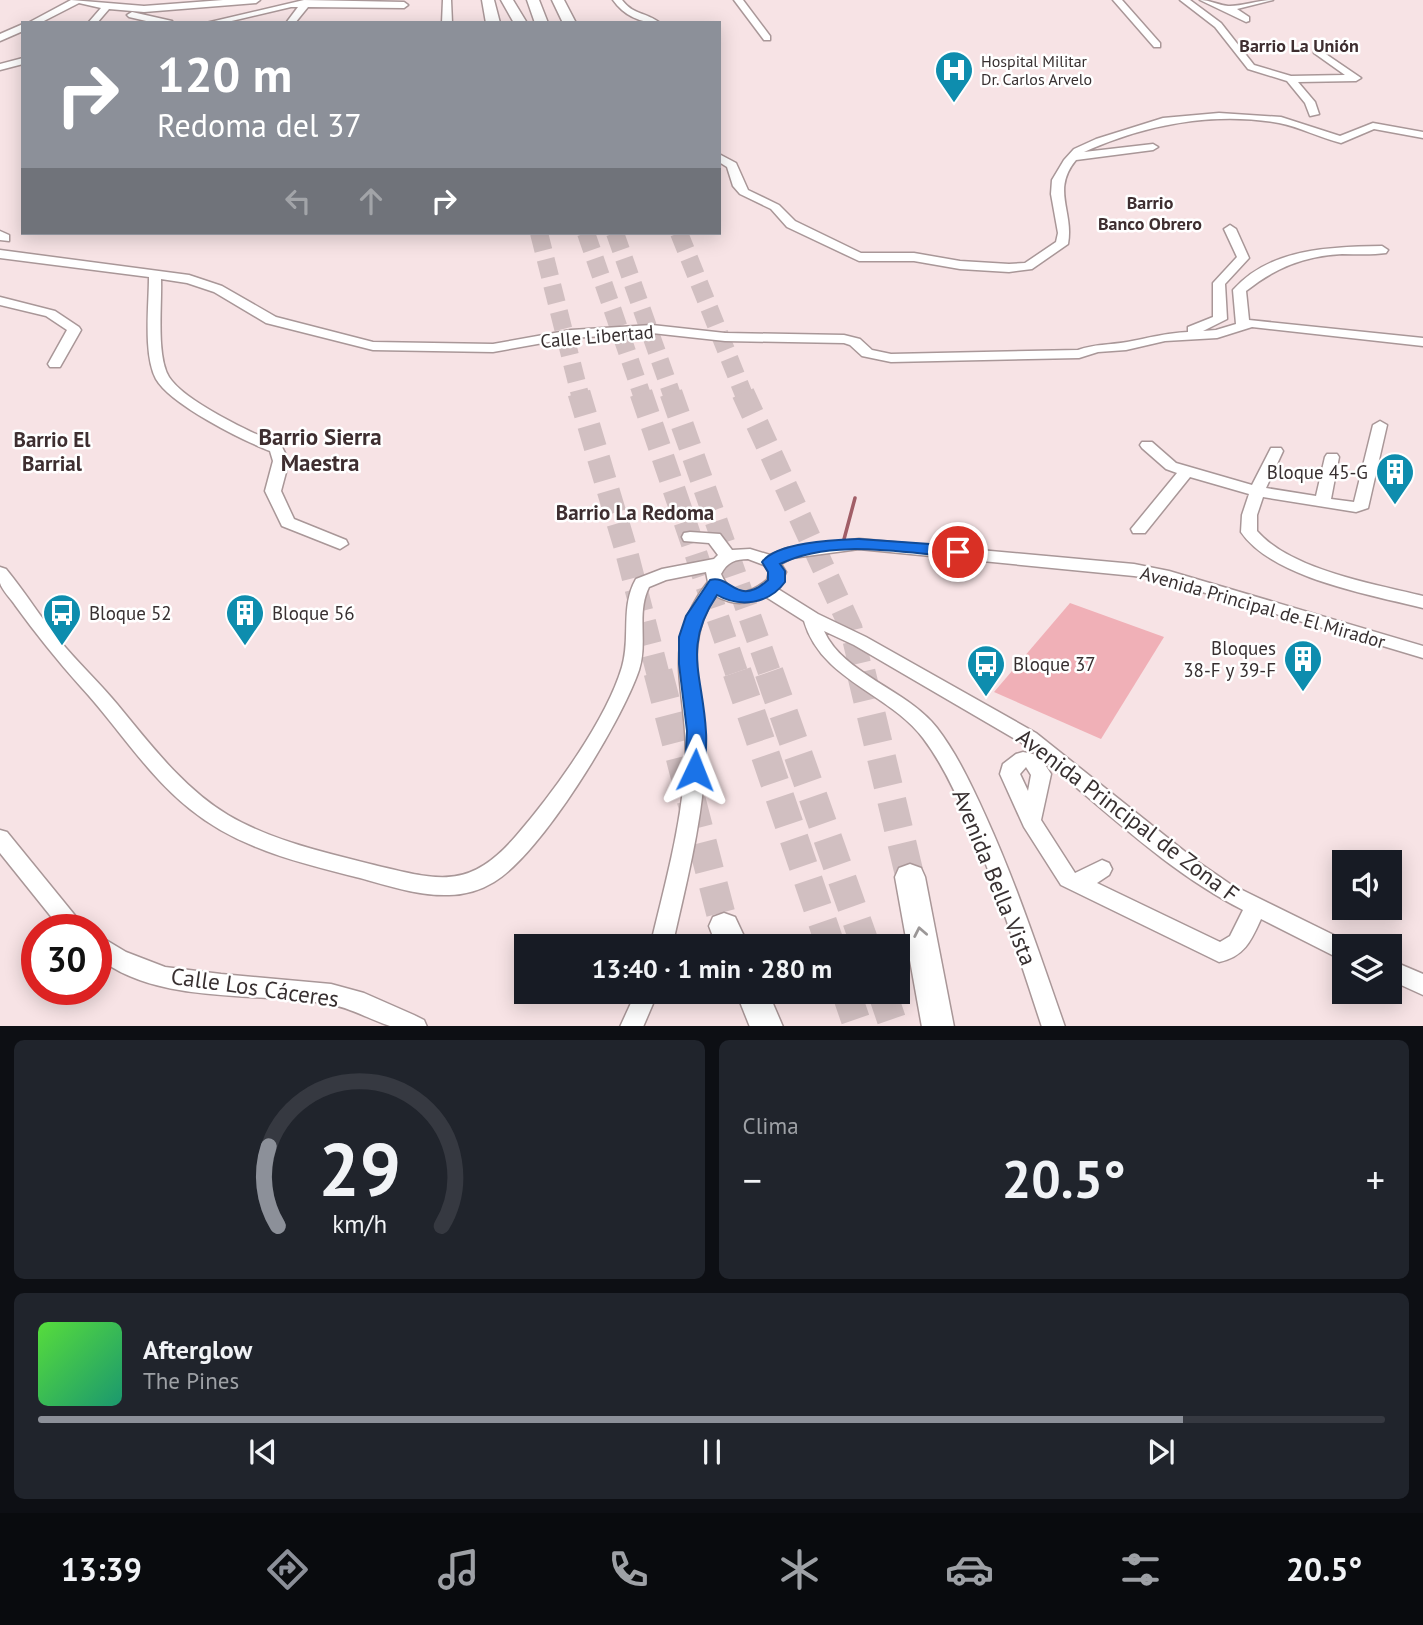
<!DOCTYPE html>
<html lang="es">
<head>
<meta charset="utf-8">
<style>
	:root { --surface:#171b24; --page:#20242c; --text:#f1f3f6; --muted:#9ea1a6; --line:#363941; --accent:#8c9099 }
	body { margin:0; font-family:"PT Sans",sans-serif; background:var(--page); color:var(--text); height:100vh; display:flex; flex-direction:column; font-size:26px; white-space:nowrap }
	* { box-sizing:border-box; margin:0 }
	p { font-size:23px; color:var(--muted) }
	.icon { flex:none; width:38px; height:38px; fill:none; stroke:currentColor; stroke-width:2; stroke-linecap:round; stroke-linejoin:round }
	.map { position:relative; height:1026px; overflow:hidden }
	.drawer { display:flex; flex-direction:column; gap:14px; padding:14px; background:#0d0f14; flex:1 }
	.drawer>* { flex:none }
	.guide { position:absolute; left:21px; top:21px; width:700px; height:214px; border-radius:0px; box-shadow:0 4px 18px #0003; background:#8c9099; color:#fff; overflow:hidden }
	.controls { position:absolute; left:1332px; top:850px; display:grid; gap:14px }
	.controls a { display:grid; place-items:center; width:70px; height:70px; border-radius:0px; background:var(--surface); box-shadow:0 4px 18px #0003; font-size:35px }
	.speed { position:absolute; left:21px; top:914px; display:flex; gap:14px; font-size:35px; font-weight:700; text-align:center }
	.speed>* { display:grid; place-content:center; width:91px; height:91px; border-radius:50%; background:var(--surface); box-shadow:0 4px 18px #0003; line-height:1 }
	.speed .limit { border:10px solid #d22; background:#fff; color:#111 }
	.pin { position:absolute; display:grid; place-items:center; width:60px; height:60px; color:#fff; margin:-30px; border:4px solid #fff; border-radius:50%; box-shadow:0 2px 7px #0007 }
	.me { position:absolute; width:77px; margin:-38px; rotate:2deg; stroke-linejoin:round; filter:drop-shadow(0 0 5px #0008) }
	.turn { display:flex; align-items:center; gap:24px; height:147px; padding:0 21px; font-size:32px }
	.turn .icon { width:91px; height:91px; stroke-width:2.5 }
	.turn b { display:block; font-size:49px; line-height:60px }
	.lanes { display:flex; align-items:center; height:66px; padding:0 21px; background:#0003; justify-content:center; gap:35px; direction:ltr }
	.lanes .off { opacity:.35 }
	.big { font-size:52px; font-weight:600; line-height:1.1 }
	.drawer .tile { flex:1; display:flex; flex-direction:column; justify-content:center; gap:10px; min-width:0; padding:0 24px; border-radius:10px; background:var(--page) }
	.drawer .dial { align-items:center; gap:0 }
	.dial svg { height:182px; overflow:visible; fill:none; stroke:var(--line); stroke-width:7; stroke-linecap:round; text-anchor:middle }
	.dial text { fill:var(--text); stroke:none }
	.song { display:flex; align-items:center; gap:21px }
	.cover { width:84px; height:84px; border-radius:10px; background:linear-gradient(135deg,hsl(110 70% 55%),hsl(160 70% 35%)) }
	.played { height:7px; border-radius:4px; background:linear-gradient(90deg,var(--accent) 85%,var(--line) 85%) }
	.keys { display:flex; justify-content:space-around; direction:ltr }
	.heat { display:flex; justify-content:space-between; align-items:center; font-size:38px; direction:ltr }
	.drawer .tiles { flex:1; display:grid; gap:14px; grid-template-columns:1fr 1fr }
	.tile:last-child { grid-column:span 2 }
	.trip { position:absolute; left:514px; top:934px; width:396px; height:70px; border-radius:0px; background:var(--surface); box-shadow:0 4px 18px #0003; font-weight:600; line-height:70px; text-align:center }
	.tabs { display:flex; height:112px; justify-content:space-around; align-items:center; background:#090b0e; color:var(--muted) }
	.tabs .icon { width:49px; height:49px }
	.tabs .current { color:var(--accent) }
	.tabs b { font-size:32px; color:var(--text) }
	.map>svg:first-child { display:block }
</style>
</head>
<body>
<div class="map">
<svg width="1423" height="1027" viewBox="0 0 1423 1027">
	<rect width="100%" height="100%" fill="#f7e3e5"/>
	<!-- green -->
	<path fill="#f0b0b7" d="M1070,603L1164,637L1101,739L994,692Z"/>
	<g fill="none" stroke-linecap="round" stroke-linejoin="round">
		<!-- stream -->
		<path stroke="#a15e67" stroke-width="3.5" d="M843,543L855,498"/>
		<!-- highway-tunnel-far2 -->
		<path stroke="#d1bfc1" stroke-width="18" stroke-dasharray="18 9" stroke-linecap="butt" d="M539,233L580,395
			M586,233L642,395
			M615,233L672,395
			M679,233L744,395"/>
		<!-- highway-tunnel-far1 -->
		<path stroke="#d1bfc1" stroke-width="23" stroke-dasharray="23 11" stroke-linecap="butt" d="M579,393L626,550L658,674
			M641,393L737,674
			M671,393L770,674
			M743,393L851,628L862,674"/>
		<!-- highway-tunnel -->
		<path stroke="#d1bfc1" stroke-width="29" stroke-dasharray="29 15" stroke-linecap="butt" d="M658,672L724,926
			M737,672L831,947
			M769,672L866,947
			M861,672L910,877
			M846,992L858,1027
			M882,992L894,1027"/>
		<defs>
			<path id="minor" d="M71,0L144,6L223,0H260L256,3L144,12L109,9L97,23H88L101,8L79,3L40,23H28Z
				M304,0L404,2L408,5L404,8L308,7L295,23H286L298,7H291L223,23H206Z
				M443,0H451L452,23H442Z
				M613,0H622C633,15 646,12 660,23C641,23 624,16 613,0Z
				M734,0H743L770,36V40H764Z
				M1113,0H1122L1160,43V47H1154Z
				M1180,0H1190L1221,23L1254,65L1291,76L1345,75L1314,53V49L1317,48L1361,78L1356,81L1298,82L1315,102L1319,114L1310,116L1305,103L1287,81L1248,69L1215,27Z
				M1200,0C1210,0 1218,5 1228,6C1238,7 1259,0 1273,0L1237,9L1249,17V21L1246,22Z
				M132,12L172,21L173,23H155L129,17L127,15Z
				M23,24V31L0,41V34Z
				M23,58V64L0,70V64Z
				M1219,113L1281,117L1340,136L1373,123L1423,132V138L1374,129L1341,143C1320,138 1300,127 1279,123C1213,111 1144,125 1084,152L1153,144L1158,147L1153,150L1076,160C1051,190 1074,211 1068,244L1032,269L1009,272L960,269L914,261H859L787,227L771,209L740,194L733,186L727,167L719,162V154L736,163L748,190L779,205L795,221L861,253H914L960,261L1009,264L1025,263L1056,242L1058,233L1051,194L1052,180L1064,160L1074,149L1096,139L1163,118Z
				M1230,225L1236,229L1249,258L1225,284L1227,319L1203,331L1216,330L1236,324L1233,290C1270,248 1330,247 1382,246L1388,250L1386,253C1372,255 1357,254 1342,254C1304,256 1275,268 1246,291L1249,320L1423,338V346L1252,327L1217,338L1165,341L1126,350L1098,352L1079,358L891,362L862,356L850,345L844,343L725,341L652,333L571,338L493,352L373,350L266,323L214,292L187,283L161,279C162,304 156,356 169,377C185,402 254,434 281,445L289,461L281,491L294,519L346,540L348,544L340,549L282,526L265,491L273,461L270,451C242,440 171,405 156,379C143,355 149,306 149,277L0,258V250L189,275L222,286L276,317L373,342L493,344L571,330L652,325L725,333L844,335L860,339L872,350L891,354L1078,350C1094,344 1110,345 1127,342C1148,338 1166,333 1188,332V327L1213,317V283L1237,257L1224,229Z
				M0,231L9,235V241L0,240Z
				M0,297L55,311L79,327L81,330L60,367H50L48,364L67,330L46,316L0,305Z
				M1380,421L1387,425L1368,508L1356,512L1263,497L1257,515V531C1291,570 1374,584 1423,596V608C1371,595 1272,578 1241,532L1242,515L1249,494L1190,477L1145,533H1133L1131,529L1177,473L1166,469L1142,448L1140,445L1142,442H1152L1176,463L1252,485L1271,448H1281L1283,451L1266,488L1316,496L1325,457L1327,454H1337L1339,457L1331,499L1354,502L1373,425Z
				M690,532L720,534L732,550L750,549L770,555L788,548L859,539L1134,564L1169,571L1423,646V658L1162,580L1134,576L859,549L792,558L781,564L786,572L778,589L818,614L866,637L1036,733L1198,862L1230,884L1352,944L1353,947H1344V961L1261,919C1251,941 1244,957 1219,962L1061,885L1024,827L1000,774L1003,764L1016,754L1023,752L1037,755L1022,743L854,645L824,631C843,674 908,690 937,728C957,754 972,786 986,817C1017,885 1040,956 1065,1027H1042C1019,958 998,888 968,822C956,793 942,763 923,738C889,693 821,680 804,621L766,597C747,604 734,606 716,596C678,647 708,710 705,767C701,828 685,888 672,947H650C664,888 681,828 685,768C691,695 656,648 708,582L706,572L666,580L649,587C636,613 648,643 639,670C621,723 541,854 494,882C481,890 464,895 449,895C419,896 389,886 360,878C301,863 239,849 190,809C147,775 118,727 81,687C57,660 36,634 15,605C11,599 2,590 0,583C0,579 0,572 0,567L6,569C25,592 41,618 60,641C78,663 99,682 117,704C150,744 183,788 228,815C274,842 327,853 378,866C441,881 470,889 516,836C553,793 606,721 622,667C631,637 620,607 636,579L662,569L714,559L718,555L709,543L684,541L682,537L684,533ZM748,559L764,565L769,572L767,580C748,595 732,599 721,574C727,562 736,559 748,559ZM1040,757C1105,810 1168,872 1243,910L1230,936L1220,942L1097,883L1109,875L1112,869L1109,863L1102,860L1075,873L1041,820L1051,774ZM1026,767L1031,775L1028,791L1020,774Z
				M0,830L7,832L86,929H61L0,853Z
				M96,934L126,952L165,967L221,974L331,984L364,993L414,1015L424,1020L427,1027C416,1027 401,1027 390,1026C369,1019 351,1008 329,1004C256,991 157,1006 96,956Z
				M1390,960L1423,974V995L1390,980Z
				M636,992H658L643,1027H620Z"/>
			<path id="highway" d="M482,0H494L500,23H486Z
				M501,0H513L527,23H514Z
				M527,0H539L548,23H535Z
				M552,0H564L576,23H563Z
				M910,864L921,868L925,877L954,1027H922L895,877L899,868Z
				M724,913L735,917L749,947H717L709,926L713,917Z
				M736,992H768L783,1027H750Z"/>
		</defs>
		<!-- minor casing -->
		<use href="#minor" stroke="#a99798" stroke-width="3"/>
		<!-- highway casing -->
		<use href="#highway" stroke="#a99798" stroke-width="3"/>
		<!-- minor -->
		<use href="#minor" fill="#fff" fill-rule="evenodd"/>
		<!-- highway -->
		<use href="#highway" fill="#fff" fill-rule="evenodd"/>
	</g>
	<!-- one-way arrows -->
	<defs><path id="oneway-chevron" d="M-2-3.5L2.5 0L-2 3.5" fill="none" stroke-width="1.6" stroke-linecap="round" stroke-linejoin="round" transform="scale(1.75)"/></defs>
	<use stroke="#9c9898" href="#oneway-chevron" transform="translate(920 932) rotate(-101)"/>
	<!-- route -->
	<path fill="#1a73e8" stroke="#114b97" stroke-width="2" d="M859,539L958,546L966,552L958,557C902,553 833,538 780,564L785,571V582C769,604 740,608 717,595C682,647 703,675 706,732C707,744 705,757 705,770L702,775H688L685,770L687,731L679,664V637L686,616L710,580C731,574 737,608 768,580V572L762,562C777,542 835,540 859,539Z"/>
	<!-- icons -->
	<defs>
		<symbol id="hospital-pin" viewBox="-11 -11 22 30"><path d="M0 17L-7.5 6A9.5 9.5 0 1 1 7.5 6Z" fill="#0e8dae" stroke="#fff"/><path d="M-5-5h3v3.5h4V-5h3V5h-3V1.5h-4V5h-3Z" fill="#fff"/></symbol>
		<symbol id="building-pin" viewBox="-11 -11 22 30"><path d="M0 17L-7.5 6A9.5 9.5 0 1 1 7.5 6Z" fill="#0e8dae" stroke="#fff"/><path d="M-4-6H4V6H1V3H-1V6H-4ZM-2.5-4.3h1.7v1.8h-1.7ZM.8-4.3h1.7v1.8H.8ZM-2.5-1h1.7V.8h-1.7ZM.8-1h1.7V.8H.8Z" fill="#fff"/></symbol>
		<symbol id="bus-pin" viewBox="-11 -11 22 30"><path d="M0 17L-7.5 6A9.5 9.5 0 1 1 7.5 6Z" fill="#0e8dae" stroke="#fff"/><path d="M-5-6H5V4H4V6H2V4H-2V6H-4V4H-5ZM-3.5-4V0h7V-4ZM-3.5 1.2v1.5H-2V1.2ZM2 1.2v1.5H3.5V1.2Z" fill="#fff"/></symbol>
	</defs>
	<g fill-rule="evenodd">
		<use href="#hospital-pin" x="932" y="48" width="44" height="60"/>
		<use href="#building-pin" x="1373" y="450" width="44" height="60"/>
		<use href="#bus-pin" x="40" y="591" width="44" height="60"/>
		<use href="#building-pin" x="223" y="591" width="44" height="60"/>
		<use href="#building-pin" x="1281" y="637" width="44" height="60"/>
		<use href="#bus-pin" x="964" y="642" width="44" height="60"/>
	</g>
	<g text-anchor="middle" dominant-baseline="central" stroke-width="5" stroke-linejoin="round" paint-order="stroke">
		<!-- far-poi labels -->
		<g font-size="16" fill="#383031" stroke="#fff" text-anchor="start">
			<text x="981" y="61">Hospital Militar<tspan x="981" dy="18">Dr. Carlos Arvelo</tspan></text>
		</g>
		<!-- far-neighbourhood labels -->
		<g font-size="18" font-weight="bold" fill="#3e2e30" stroke="#fff">
			<text x="1299" y="45">Barrio La Unión</text>
			<text x="1150" y="202">Barrio<tspan x="1150" dy="21">Banco Obrero</tspan></text>
		</g>
		<!-- street labels -->
		<g font-size="19" fill="#383031" stroke="#fff">
			<text transform="translate(597 336) rotate(-5)">Calle Libertad</text>
			<text transform="translate(1263 607) rotate(16)">Avenida Principal de El Mirador</text>
		</g>
		<!-- poi labels -->
		<g font-size="19" fill="#383031" stroke="#fff" text-anchor="start">
			<text x="1368" y="472" text-anchor="end">Bloque 45-G</text>
			<text x="89" y="613">Bloque 52</text>
			<text x="272" y="613">Bloque 56</text>
			<text x="1276" y="648" text-anchor="end">Bloques<tspan x="1276" dy="22">38-F y 39-F</tspan></text>
			<text x="1013" y="664">Bloque 37</text>
		</g>
		<!-- neighbourhood labels -->
		<g font-size="21" font-weight="bold" fill="#3e2e30" stroke="#fff">
			<text x="52" y="439">Barrio El<tspan x="52" dy="24">Barrial</tspan></text>
			<text x="635" y="512">Barrio La Redoma</text>
		</g>
		<!-- quarter labels -->
		<g font-size="23" font-weight="bold" fill="#3e2e30" stroke="#fff">
			<text x="320" y="436">Barrio Sierra<tspan x="320" dy="26">Maestra</tspan></text>
		</g>
		<!-- near-street labels -->
		<g font-size="23" fill="#383031" stroke="#fff">
			<text transform="translate(1128 815) rotate(37)">Avenida Principal de Zona F</text>
			<text transform="translate(995 877) rotate(68)">Avenida Bella Vista</text>
			<text transform="translate(255 987) rotate(8)">Calle Los Cáceres</text>
		</g>
	</g>
</svg>
<div class="controls">
<a><svg class="icon" aria-label="sound" viewBox="0 0 24 24"><path d="M4 9h4l5-4v14l-5-4H4zM17 9q2 3 0 6"/></svg></a>
<a><svg class="icon" aria-label="layers" viewBox="0 0 24 24"><path d="M12 4l9 5-9 5-9-5zM3 14l9 5 9-5"/></svg></a>
</div>
<div class="speed"><div class="limit">30</div></div>
<div class="pin" style="left:958px;top:552px;background:#d93025"><svg class="icon" aria-label="arrive" viewBox="0 0 24 24"><path d="M6 21V4h12l-3 4 3 4H6"/></svg></div>
<svg class="me" style="left:695px;top:770px" viewBox="-20 -20 40 40"><path d="M0-17L14 15 0 8-14 15z" fill="#1a73e8" stroke="#fff" stroke-width="4"/></svg>
<div class="trip">13:40 · 1 min · 280 m</div>
<div class="guide">
<div class="turn"><svg class="icon" aria-label="right" viewBox="0 0 24 24"><path d="M7 20v-9h11M14 6l5 5-5 5"/></svg><div><b>120 m</b>Redoma del 37</div></div>
<div class="lanes"><svg class="icon off" aria-label="left" viewBox="0 0 24 24"><path d="M17 20v-9H6M10 6l-5 5 5 5"/></svg><svg class="icon off" aria-label="ahead" viewBox="0 0 24 24"><path d="M12 20V5M6 11l6-6 6 6"/></svg><svg class="icon" aria-label="right" viewBox="0 0 24 24"><path d="M7 20v-9h11M14 6l5 5-5 5"/></svg></div>
</div>
</div>
<section class="drawer">
<div class="tiles">
<div class="tile dial"><svg viewBox="0 0 100 80">
<path d="M14 69A42 42 0 1 1 86 69"/>
<path d="M14 69A42 42 0 0 1 10 34" stroke="#8c9099"/>
<text x="50" y="56" font-size="32" font-weight="700">29</text>
<text x="50" y="72" font-size="11">km/h</text>
</svg></div>
<div class="tile"><p>Clima</p>
<div class="heat"><a>−</a><b class="big">20.5°</b><a>+</a></div>
</div>
<div class="tile">
<div class="song"><i class="cover"></i><div><b>Afterglow</b><p>The Pines</p></div></div>
<div class="played"></div>
<div class="keys"><svg class="icon" aria-label="previous" viewBox="0 0 24 24"><path d="M18 5L8 12l10 7zM5 5v14"/></svg><svg class="icon" aria-label="pause" viewBox="0 0 24 24"><path d="M8 5v14M16 5v14"/></svg><svg class="icon" aria-label="next" viewBox="0 0 24 24"><path d="M6 5l10 7-10 7zM19 5v14"/></svg></div>
</div>
</div>
</section>
<nav class="tabs">
<b>13:39</b>
<svg class="icon current" aria-label="directions" viewBox="0 0 24 24"><path d="M12 3l9 9-9 9-9-9zM9 14v-3h6M13 9l2 2-2 2"/></svg>
<svg class="icon" aria-label="music" viewBox="0 0 24 24"><path d="M9 18V5l10-2v13"/><circle cx="6" cy="18" r="3"/><circle cx="16" cy="16" r="3"/></svg>
<svg class="icon" aria-label="phone" viewBox="0 0 24 24"><path d="M5 4h4l2 5-3 2q2 4 5 5l2-3 5 2v4C11 20 4 13 5 4z"/></svg>
<svg class="icon" aria-label="climate" viewBox="0 0 24 24"><path d="M12 3v18M4 7l16 10M4 17L20 7"/></svg>
<svg class="icon" aria-label="car" viewBox="0 0 24 24"><path d="M5 17H2v-5l4-1 3-4h7l3 4 3 1v5h-3M9 17h6M6 11h13"/><circle cx="7" cy="17" r="2"/><circle cx="17" cy="17" r="2"/></svg>
<svg class="icon" aria-label="filters" viewBox="0 0 24 24"><path d="M4 7h16M4 17h16"/><circle cx="9" cy="7" r="2"/><circle cx="15" cy="17" r="2"/></svg>
<b>20.5°</b>
</nav>
</body>
</html>
